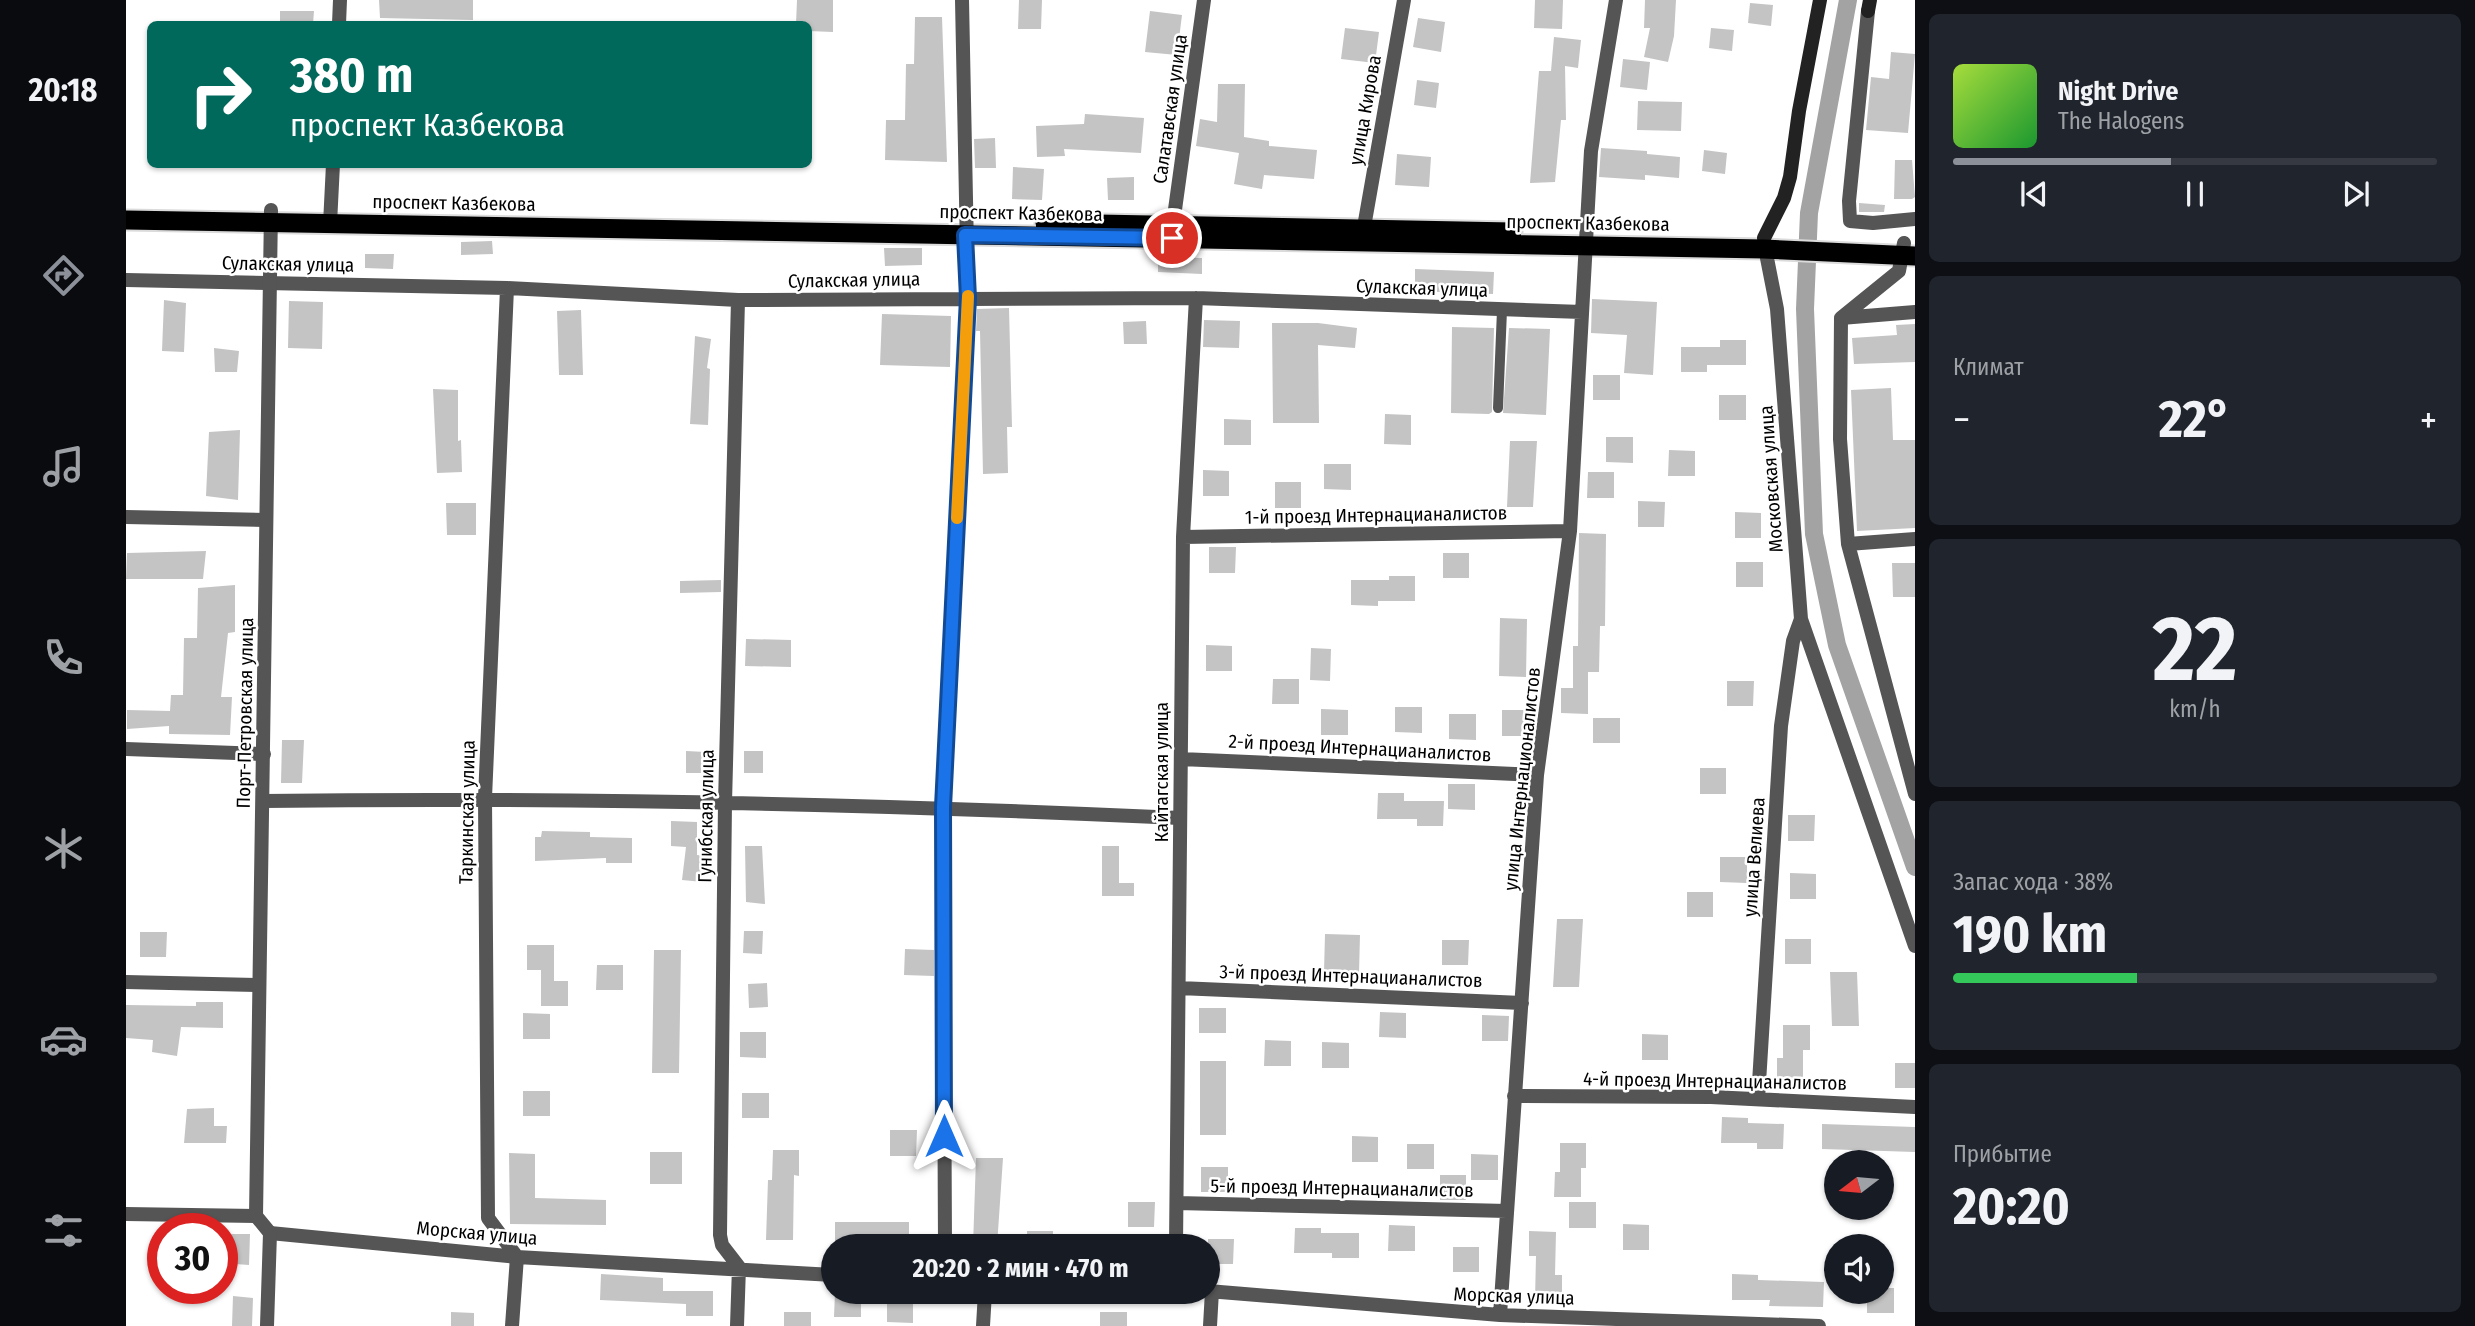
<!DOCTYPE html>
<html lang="ru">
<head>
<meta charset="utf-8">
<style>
	:root { --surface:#171b24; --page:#20242c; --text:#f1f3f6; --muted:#9ea1a6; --line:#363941; --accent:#8c9099 }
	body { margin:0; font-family:"Fira Sans Condensed",sans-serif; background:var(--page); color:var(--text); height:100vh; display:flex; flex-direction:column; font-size:26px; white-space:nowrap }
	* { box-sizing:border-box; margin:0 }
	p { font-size:23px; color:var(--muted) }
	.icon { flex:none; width:38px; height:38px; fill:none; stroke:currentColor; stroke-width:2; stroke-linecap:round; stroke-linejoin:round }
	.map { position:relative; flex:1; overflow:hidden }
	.panel { display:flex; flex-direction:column; gap:14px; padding:14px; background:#0d0f14; width:560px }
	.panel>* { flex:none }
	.guide { position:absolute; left:21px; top:21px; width:665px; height:147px; border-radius:10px; box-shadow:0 2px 5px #0004; background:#00695c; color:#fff; overflow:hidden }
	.needle { width:46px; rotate:254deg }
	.buttons { position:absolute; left:1698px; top:1150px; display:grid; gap:14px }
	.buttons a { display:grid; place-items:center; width:70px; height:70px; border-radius:50%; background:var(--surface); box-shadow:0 2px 5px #0004; font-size:35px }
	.speed { position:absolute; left:21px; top:1213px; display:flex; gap:14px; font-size:35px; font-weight:700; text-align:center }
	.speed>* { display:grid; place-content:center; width:91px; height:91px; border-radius:50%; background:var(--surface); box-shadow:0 2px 5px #0004; line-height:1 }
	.speed .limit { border:10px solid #d22; background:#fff; color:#111 }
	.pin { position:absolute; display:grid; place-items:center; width:60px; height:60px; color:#fff; margin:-30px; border:4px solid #fff; border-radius:50%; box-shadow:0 2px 7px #0007 }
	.me { position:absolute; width:77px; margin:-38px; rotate:0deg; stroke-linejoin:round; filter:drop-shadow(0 0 5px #0008) }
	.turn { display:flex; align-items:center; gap:24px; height:147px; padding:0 28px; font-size:32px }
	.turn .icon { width:91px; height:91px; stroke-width:2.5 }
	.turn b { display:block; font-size:49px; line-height:60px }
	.big { font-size:52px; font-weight:700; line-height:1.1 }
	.panel .tile { flex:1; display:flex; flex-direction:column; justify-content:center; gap:10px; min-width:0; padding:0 24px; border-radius:10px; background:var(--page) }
	.panel .dial { align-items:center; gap:0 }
	.dial b { font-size:91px; line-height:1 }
	.song { display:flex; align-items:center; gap:21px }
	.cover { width:84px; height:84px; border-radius:10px; background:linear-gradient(135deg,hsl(80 70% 55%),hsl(130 70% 35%)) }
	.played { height:7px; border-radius:4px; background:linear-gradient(90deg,var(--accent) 45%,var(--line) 45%) }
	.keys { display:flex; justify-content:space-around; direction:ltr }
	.heat { display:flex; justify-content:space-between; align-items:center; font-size:38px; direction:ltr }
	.charge { height:10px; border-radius:5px; background:linear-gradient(90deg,#34c759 38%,var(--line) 0) }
	.trip { position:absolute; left:695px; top:1234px; width:399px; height:70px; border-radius:35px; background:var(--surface); box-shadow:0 2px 5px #0004; font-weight:700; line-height:70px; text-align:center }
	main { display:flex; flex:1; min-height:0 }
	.tab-bar { display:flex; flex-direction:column; width:126px; justify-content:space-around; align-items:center; background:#090b0e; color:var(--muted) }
	.tab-bar .icon { width:49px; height:49px }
	.tab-bar .on { color:var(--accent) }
	.tab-bar b { font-size:32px; color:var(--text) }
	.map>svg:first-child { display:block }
</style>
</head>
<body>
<main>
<nav class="tab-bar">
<b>20:18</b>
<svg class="icon on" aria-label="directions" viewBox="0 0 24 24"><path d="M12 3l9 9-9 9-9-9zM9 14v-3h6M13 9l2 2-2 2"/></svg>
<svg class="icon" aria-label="music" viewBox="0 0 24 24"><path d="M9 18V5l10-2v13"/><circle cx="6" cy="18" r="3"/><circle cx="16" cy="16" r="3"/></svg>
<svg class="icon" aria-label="phone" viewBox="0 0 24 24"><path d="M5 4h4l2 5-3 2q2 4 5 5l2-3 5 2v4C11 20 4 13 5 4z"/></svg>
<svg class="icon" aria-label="climate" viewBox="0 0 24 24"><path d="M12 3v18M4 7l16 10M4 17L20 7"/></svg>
<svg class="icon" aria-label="car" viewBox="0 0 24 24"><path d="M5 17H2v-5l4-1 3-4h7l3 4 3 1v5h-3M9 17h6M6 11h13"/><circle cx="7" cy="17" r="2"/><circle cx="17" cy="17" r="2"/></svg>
<svg class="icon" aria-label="filters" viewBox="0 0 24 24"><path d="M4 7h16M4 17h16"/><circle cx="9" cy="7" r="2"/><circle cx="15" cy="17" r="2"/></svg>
</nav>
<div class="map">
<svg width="1789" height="1326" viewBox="0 0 1789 1326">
	<rect width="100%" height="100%" fill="#fff"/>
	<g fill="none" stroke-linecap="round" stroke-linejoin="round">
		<!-- canal -->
		<path stroke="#a3a3a3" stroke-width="18" d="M1722,0L1683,213L1679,309L1688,534L1711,645L1789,867"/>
	</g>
	<!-- building -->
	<path fill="#c4c4c4" d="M253,0H347V20L254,18Z
		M671,0H707V32L682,31V24H670Z
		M893,0H916L915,29H892Z
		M1409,0H1437L1436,29L1408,28Z
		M1519,0H1550L1548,36L1542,62L1518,57L1524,28H1518Z
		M1624,3L1647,5L1645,26L1622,23Z
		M154,11H188L187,24H154Z
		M1024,11L1056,15L1051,55L1019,52Z
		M789,17H816L821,162L759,160L760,120H779L780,64H788Z
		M1292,18L1319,22L1315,52L1287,47Z
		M1219,28L1253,32L1249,63L1215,59Z
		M1585,28L1608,30L1606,51L1583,48Z
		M1428,37L1455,40L1452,68L1439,66L1440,120H1435L1429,182L1404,183L1413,71H1425Z
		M1765,52L1789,54L1782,133L1740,130L1745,77L1763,79Z
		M1497,59L1524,62L1521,90L1494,87Z
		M1291,80L1313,83L1310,108L1288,105Z
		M1092,84H1119L1118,137L1143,141V146L1191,150L1188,179L1138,175L1136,189L1108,184L1113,153L1070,146L1074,119L1091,122Z
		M1512,101L1556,102L1555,131L1511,130Z
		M959,114L1018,118L1015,153L938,149L939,156L911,157L910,126L958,124Z
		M869,138L870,168H849L848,139Z
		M1475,148L1521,151V154L1554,157L1553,178L1519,175V180L1473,177Z
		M1578,150L1601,153L1599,174L1576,171Z
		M1271,154L1305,157L1303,187L1269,185Z
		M1769,160H1786L1789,197L1786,199H1768Z
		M887,167L918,169L916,200L886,199Z
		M1008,177V200H982L981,178Z
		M1733,203L1759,205L1758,212H1733Z
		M366,241L367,254L335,255V242Z
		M758,248H796V265L759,266Z
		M239,254H268L267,269L239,268Z
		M1032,257L1076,258V274L1032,272Z
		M1289,269L1368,272L1367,294L1289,291Z
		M1466,299L1531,302L1527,375L1498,373L1501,335L1465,333Z
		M38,300L60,303L58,352L36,351Z
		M163,301L197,302L196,349L162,348Z
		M883,308L886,427H881L882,473L857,474L854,331H850L851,309Z
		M455,310L457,375H433L431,311Z
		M756,314L825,316L824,367L754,365Z
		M1078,320L1114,321L1113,348L1077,347Z
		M1020,321L1021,344H998L997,322Z
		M1146,323H1192L1231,328L1229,348L1192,345L1193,423H1147Z
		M1789,324V362L1728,364L1726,338L1771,335L1770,325Z
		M1326,327L1368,328L1366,412L1363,414L1325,413Z
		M1383,328L1424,329L1420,415L1377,413Z
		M569,336L585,339L581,368L584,369L582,425L564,424Z
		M1594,340H1620V365H1581V372H1555V347H1594Z
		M88,348L113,351L111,372H89Z
		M1467,375H1494V400H1467Z
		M1765,388L1767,440H1789V528L1731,531L1725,390Z
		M307,389L332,390V441L335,440L336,472L311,473Z
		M1593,395H1620V420H1593Z
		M1259,414L1285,415V445L1258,444Z
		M1098,419L1125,420V445H1098Z
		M114,430L112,500L80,496L83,432Z
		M1480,437H1507V463L1480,462Z
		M1384,441H1411L1407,507H1381Z
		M1543,450L1569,451V476H1542Z
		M1198,464H1225V490L1198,489Z
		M1077,470L1103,471V496H1077Z
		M1462,472H1488V498H1461Z
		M1149,482H1175V508H1149Z
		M1512,501L1539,502L1538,527H1512Z
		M320,503H350V535H321Z
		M1609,512L1635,513V538H1609Z
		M1453,533L1480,534L1479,626H1474L1473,672H1462V714L1435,713V688H1447V646H1452Z
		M1083,547H1110L1109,573H1083Z
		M80,551L77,579H0L1,553Z
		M1317,553H1343V578H1317Z
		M1610,562H1637V587H1610Z
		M1766,563H1789V597H1767Z
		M1263,576H1289V601H1252V606L1225,605V580H1263Z
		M595,580V592L554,593V581Z
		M109,585V632L102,633L95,697H106L104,735L43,734V726L1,729V710L44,711L45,695H57L58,638H71L72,588Z
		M1374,618L1401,619L1400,677L1373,676Z
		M620,639L665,640V667L619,666Z
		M1080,645L1106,646V671H1080Z
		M1185,648L1205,649L1204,681L1184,680Z
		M1147,679H1173V704H1146Z
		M1601,681H1628L1627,706H1601Z
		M1269,707H1296V733L1269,732Z
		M1195,709L1222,710V735H1195Z
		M1376,710H1402V736H1376Z
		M1323,714H1350V740L1323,739Z
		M1467,718H1494V743H1467Z
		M156,740H178L176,783H155Z
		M560,751L580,752V773H560Z
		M618,751H637V773H618Z
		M1574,768H1600V794H1574Z
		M1322,784H1349V810L1322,809Z
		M1252,793H1278V801H1318L1317,826H1291V819H1251Z
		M1662,815H1689L1688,841H1662Z
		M545,821L571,822V855L580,856L577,882L556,880L560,847L545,846Z
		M416,831L464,832V837L506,838V863H480V858L409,861V837H415Z
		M619,846H636L639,904L620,902Z
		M976,846H993V883H1008V896H976Z
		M1594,857H1621V883L1594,882Z
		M1664,873L1690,874V899H1664Z
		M1561,892H1587V917H1561Z
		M1431,919H1457L1453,987H1427Z
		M618,931H637L636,954L617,953Z
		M14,932H41L40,957H14Z
		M1199,934L1234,935L1233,973L1198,972Z
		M1659,939H1685V964H1659Z
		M1316,940H1343L1342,965H1316Z
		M401,945H428V981H442V1006H415V970H401Z
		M779,949L808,950V976L778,975Z
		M528,950H555L553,1073H526Z
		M471,965H497V990H470Z
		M1704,972H1731L1733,1026H1706Z
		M641,983L642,1007L623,1008L622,984Z
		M70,1002H97V1028L55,1027L51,1056L26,1052L27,1040L0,1038V1005L70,1006Z
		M1073,1008H1100V1033H1073Z
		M1254,1012L1280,1013V1038L1253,1037Z
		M397,1013L424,1014V1039H397Z
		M1356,1015L1383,1016L1382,1041H1356Z
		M1657,1025H1684V1050H1677V1084L1651,1083V1058H1657Z
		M614,1032H640V1058L614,1057Z
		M1516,1034L1542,1035V1060H1516Z
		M1139,1040L1165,1041V1066H1138Z
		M1196,1042L1223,1043V1068H1196Z
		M1074,1061H1100V1135H1074Z
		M1769,1063H1789V1088H1769Z
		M397,1091H424V1116H397Z
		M616,1093H643V1118H616Z
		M88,1108V1126H101L100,1143H58L61,1109Z
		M1596,1117L1622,1118V1123L1658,1124L1657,1149H1631V1143H1595Z
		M1696,1124L1789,1127V1152L1696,1149Z
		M764,1130H791L790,1156H764Z
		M1226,1136L1252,1137V1162H1226Z
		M1434,1143H1460V1168H1455V1197H1428L1429,1172H1434Z
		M1281,1144H1308V1169H1281Z
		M647,1150H673V1176L668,1175L667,1240H640L642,1180H646Z
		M524,1152H556V1184H524Z
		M383,1153L409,1154V1198L480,1200V1225L384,1224Z
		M1345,1154L1372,1155V1180H1345Z
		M850,1158H877L871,1246H847Z
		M1075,1167H1102V1192H1075Z
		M1314,1175H1340V1200H1314Z
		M1002,1202H1029L1028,1227H1002Z
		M1443,1202H1470V1228H1443Z
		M709,1222H783V1246H709Z
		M1497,1224L1523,1225V1250H1497Z
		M1263,1225L1289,1226V1251H1262Z
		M1169,1228H1195V1233H1233V1258H1206V1253H1168Z
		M901,1231H927V1246H901Z
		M1403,1231L1430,1232L1429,1275H1436V1300H1409L1410,1256H1403Z
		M96,1234H124L123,1265L96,1263Z
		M1082,1239H1108L1107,1264H1082Z
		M1327,1247H1353V1272H1327Z
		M475,1274L537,1278V1291H587V1316H560V1304L474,1300Z
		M1606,1274L1632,1275V1280L1698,1282L1697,1307L1643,1306L1644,1300H1606Z
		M1755,1288H1768V1313H1741V1292H1755Z
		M709,1292H735V1317H708Z
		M107,1296L127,1298L126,1326H106Z
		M761,1297H787V1323L761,1322Z
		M325,1312L348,1313V1326H325Z
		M658,1312H685V1326H658Z
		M974,1312H1001V1326H974Z"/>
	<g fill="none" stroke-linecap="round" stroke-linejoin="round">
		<defs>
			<path id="trunk" d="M0,220L1638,249L1789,256
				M919,223L1386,232"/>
		</defs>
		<!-- trunk casing -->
		<use href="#trunk" stroke="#dbdbdb" stroke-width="23"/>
		<!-- service -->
		<path stroke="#555" stroke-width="10" d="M1372,408L1376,310"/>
		<!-- minor -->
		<path stroke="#555" stroke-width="14" d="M1742,11L1723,201L1724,221L1747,223L1789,219
			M213,24L214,0
			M204,224L207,164
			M1047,224L1078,0
			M1238,227L1278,0
			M1638,243L1651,309L1675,619L1789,946
			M1778,243L1773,271L1715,318L1714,439L1722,544L1789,794
			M0,280L381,288L612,300L1070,298L1456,312
			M381,288L359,798L362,1218L391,1257L386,1326
			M1715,318L1789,312
			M0,517L140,520
			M1057,537L1444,531
			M1722,544L1789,539
			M0,749L138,754
			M1055,759L1411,775
			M137,801C443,797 749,804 1054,818
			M0,982L132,985
			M1053,988L1396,1003
			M1388,1096L1585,1097L1789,1107
			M1632,1099L1655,726L1667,641L1675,619
			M1051,1203L1381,1211
			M0,1214L130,1216
			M144,1233L391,1257L707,1275
			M819,1246L817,807L842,298L836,0
			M1050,1246L1057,537L1070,298
			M1082,1291L1374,1315L1693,1326
			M1374,1315L1411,775L1444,531L1465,151L1490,0
			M611,1326L613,1267L596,1245L594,1235L599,803L612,300
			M857,1326L859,1292
			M1084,1326L1086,1291"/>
		<!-- tertiary -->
		<path stroke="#555" stroke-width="14" d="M141,1326L144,1233L130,1216L145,210"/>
		<!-- secondary -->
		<path stroke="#222" stroke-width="14" d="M1742,11L1744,0
			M1638,238L1658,198L1664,177L1673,111L1694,0"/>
		<!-- trunk -->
		<use href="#trunk" stroke="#000" stroke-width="19"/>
	</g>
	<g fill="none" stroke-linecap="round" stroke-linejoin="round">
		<defs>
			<path id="route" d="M818,1136L817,807L842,298L839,235L1046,238"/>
		</defs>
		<!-- route casing -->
		<use href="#route" stroke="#114b97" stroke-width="18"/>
		<!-- route -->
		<use href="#route" stroke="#1a73e8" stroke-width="12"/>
		<!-- slow -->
		<path stroke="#f59e0b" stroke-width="12" d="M831,518L842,296"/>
	</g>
	<g text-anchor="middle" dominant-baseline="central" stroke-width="5" stroke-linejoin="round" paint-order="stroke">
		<!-- street labels -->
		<g font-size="19" fill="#000" stroke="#fff">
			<text transform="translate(1044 109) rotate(-82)">Салатавская улица</text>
			<text transform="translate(1239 110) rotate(-80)">улица Кирова</text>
			<text transform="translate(328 203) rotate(1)">проспект Казбекова</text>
			<text transform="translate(895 213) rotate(1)">проспект Казбекова</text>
			<text transform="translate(1462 223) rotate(1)">проспект Казбекова</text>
			<text transform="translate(162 264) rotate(1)">Сулакская улица</text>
			<text transform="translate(728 280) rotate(-1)">Сулакская улица</text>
			<text transform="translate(1296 288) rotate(2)">Сулакская улица</text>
			<text transform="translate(1645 479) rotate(-94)">Московская улица</text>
			<text transform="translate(1250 515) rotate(-1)">1-й проезд Интернацианалистов</text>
			<text transform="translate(119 713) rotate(-89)">Порт-Петровская улица</text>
			<text transform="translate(1234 748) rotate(3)">2-й проезд Интернацианалистов</text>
			<text transform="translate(1035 772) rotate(-90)">Кайтагская улица</text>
			<text transform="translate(1396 779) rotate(-84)">улица Интернационалистов</text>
			<text transform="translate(341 812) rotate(-89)">Таркинская улица</text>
			<text transform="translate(580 816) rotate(-89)">Гунибская улица</text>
			<text transform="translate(1628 857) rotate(-86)">улица Велиева</text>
			<text transform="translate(1225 976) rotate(2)">3-й проезд Интернацианалистов</text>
			<text transform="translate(1589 1081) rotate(1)">4-й проезд Интернацианалистов</text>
			<text transform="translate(1216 1188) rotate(1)">5-й проезд Интернацианалистов</text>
			<text transform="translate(351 1233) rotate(5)">Морская улица</text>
			<text transform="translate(1388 1296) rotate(2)">Морская улица</text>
		</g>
	</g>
</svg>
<div class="buttons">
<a><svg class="needle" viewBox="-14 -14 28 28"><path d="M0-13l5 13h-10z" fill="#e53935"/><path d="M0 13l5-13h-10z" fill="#9ea1a6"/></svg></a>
<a><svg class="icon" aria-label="sound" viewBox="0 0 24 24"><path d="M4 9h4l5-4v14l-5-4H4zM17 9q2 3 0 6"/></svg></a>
</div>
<div class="speed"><div class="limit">30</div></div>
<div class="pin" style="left:1046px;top:238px;background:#d93025"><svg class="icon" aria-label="arrive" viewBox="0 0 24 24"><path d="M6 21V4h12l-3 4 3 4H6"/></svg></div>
<svg class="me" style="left:818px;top:1136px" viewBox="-20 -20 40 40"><path d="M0-17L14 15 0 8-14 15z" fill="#1a73e8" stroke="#fff" stroke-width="4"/></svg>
<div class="trip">20:20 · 2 мин · 470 m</div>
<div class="guide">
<div class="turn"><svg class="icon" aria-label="right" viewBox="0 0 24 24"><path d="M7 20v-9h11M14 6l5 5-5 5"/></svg><div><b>380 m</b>проспект Казбекова</div></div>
</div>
</div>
<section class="panel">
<div class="tile">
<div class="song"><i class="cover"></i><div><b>Night Drive</b><p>The Halogens</p></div></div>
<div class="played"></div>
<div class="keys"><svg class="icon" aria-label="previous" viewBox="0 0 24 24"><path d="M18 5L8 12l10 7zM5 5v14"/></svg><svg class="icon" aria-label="pause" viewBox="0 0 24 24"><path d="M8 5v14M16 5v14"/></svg><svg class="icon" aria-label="next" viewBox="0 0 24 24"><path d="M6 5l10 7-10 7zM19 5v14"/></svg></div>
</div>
<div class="tile"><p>Климат</p>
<div class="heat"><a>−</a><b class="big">22°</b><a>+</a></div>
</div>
<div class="tile dial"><b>22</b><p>km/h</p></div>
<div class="tile"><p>Запас хода · 38%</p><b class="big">190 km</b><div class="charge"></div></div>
<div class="tile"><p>Прибытие</p><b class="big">20:20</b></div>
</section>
</main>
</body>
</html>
